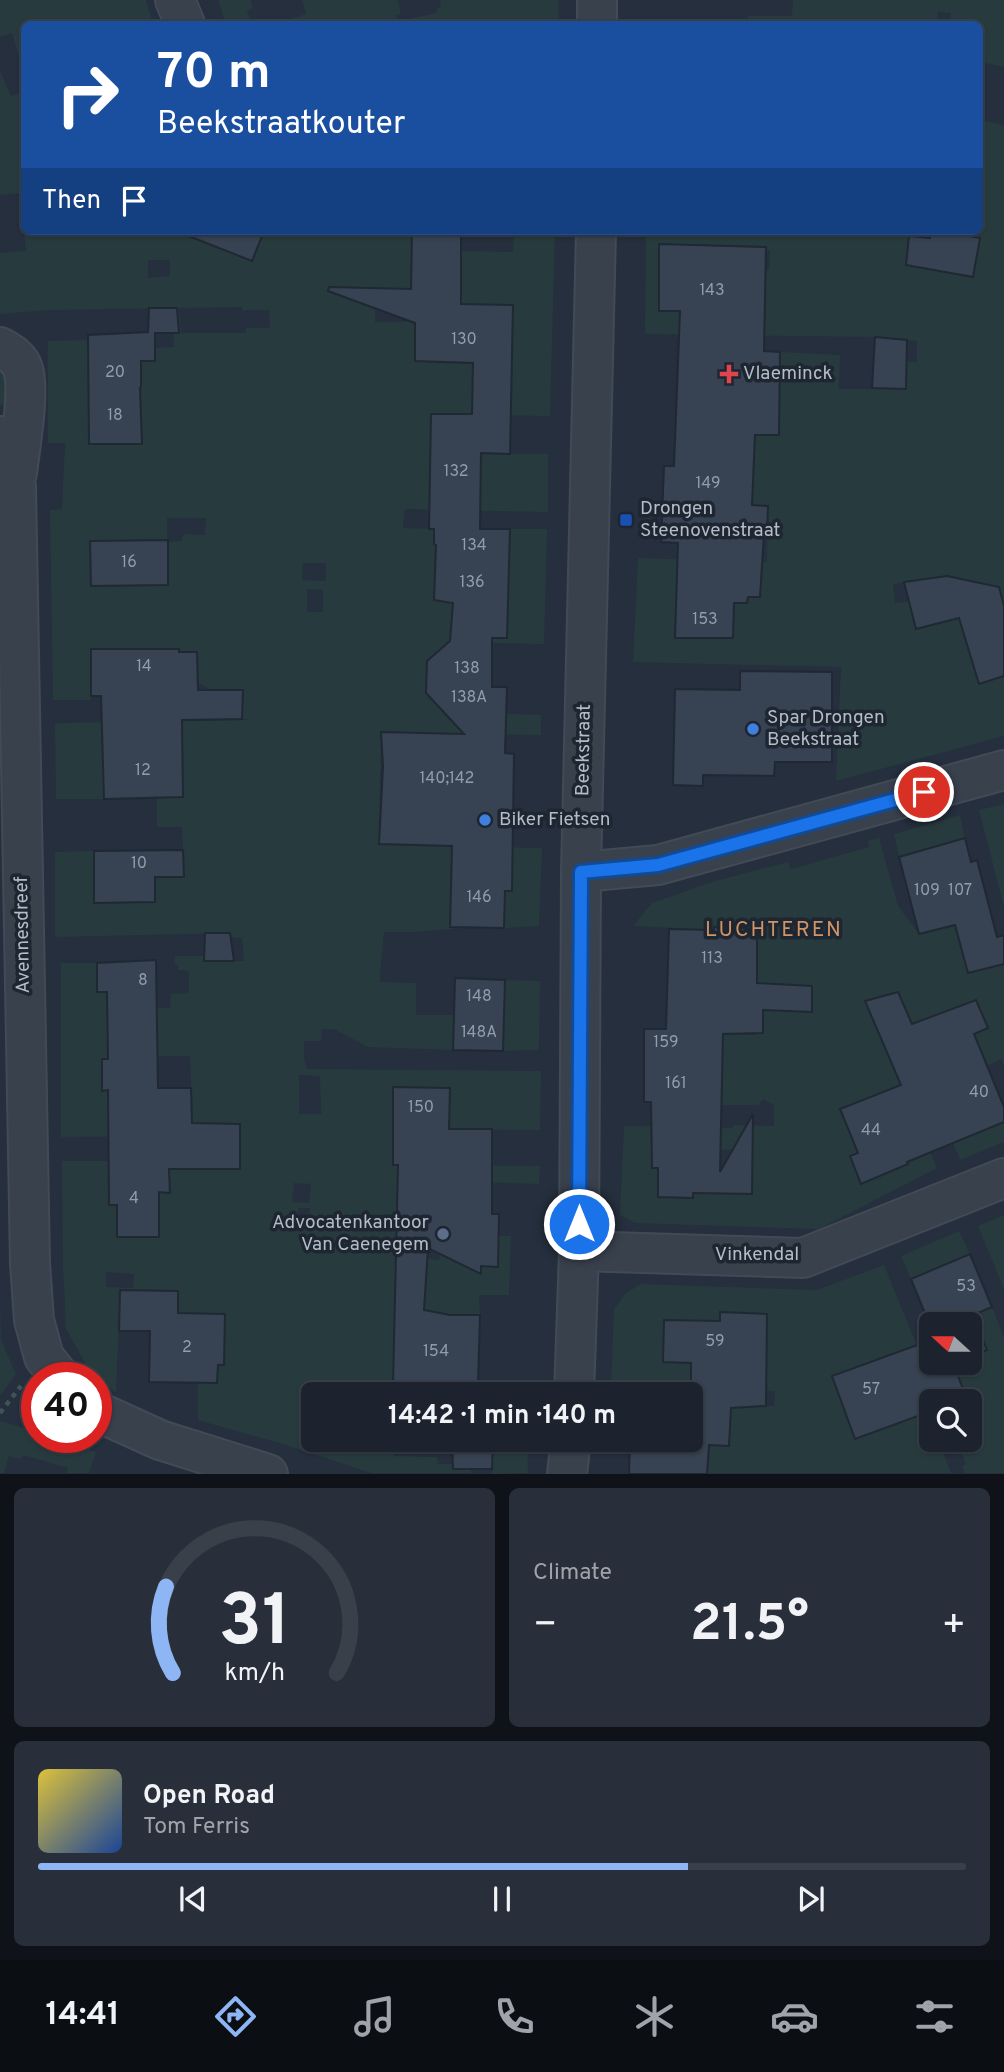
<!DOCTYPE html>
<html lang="en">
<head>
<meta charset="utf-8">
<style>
	:root { --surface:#1c232e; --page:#292f3a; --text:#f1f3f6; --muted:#a0a4aa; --line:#3a404a; --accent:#8eb5f4 }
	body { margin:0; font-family:Overpass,sans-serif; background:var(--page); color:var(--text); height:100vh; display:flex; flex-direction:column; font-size:26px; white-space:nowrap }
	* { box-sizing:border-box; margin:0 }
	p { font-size:23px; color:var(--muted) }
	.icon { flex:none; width:38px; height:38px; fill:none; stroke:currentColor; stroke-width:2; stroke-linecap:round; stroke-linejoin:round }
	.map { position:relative; height:1474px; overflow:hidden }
	.details { display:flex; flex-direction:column; gap:14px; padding:14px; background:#0f1319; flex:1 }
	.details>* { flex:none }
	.banner { position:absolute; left:21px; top:21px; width:962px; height:214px; border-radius:10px; box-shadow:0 2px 5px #0004,0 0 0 2px var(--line); background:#1a4fa0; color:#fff; overflow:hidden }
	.needle { width:46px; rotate:291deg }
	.fabs { position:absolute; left:919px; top:1312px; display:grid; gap:14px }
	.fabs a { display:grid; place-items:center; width:63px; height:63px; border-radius:10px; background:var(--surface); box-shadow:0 2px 5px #0004,0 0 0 2px var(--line); font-size:35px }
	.speed { position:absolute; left:21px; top:1362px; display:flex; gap:14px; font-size:35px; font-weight:700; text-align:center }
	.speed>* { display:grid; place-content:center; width:91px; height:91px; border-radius:50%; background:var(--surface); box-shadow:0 2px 5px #0004,0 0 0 2px var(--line); line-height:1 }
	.speed .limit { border:10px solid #d22; background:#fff; color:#111 }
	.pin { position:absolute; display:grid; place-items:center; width:60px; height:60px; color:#fff; margin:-30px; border:4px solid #fff; border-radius:50%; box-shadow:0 2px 7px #0007 }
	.me { position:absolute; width:77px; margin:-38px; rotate:0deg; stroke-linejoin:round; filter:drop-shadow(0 0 5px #0008) }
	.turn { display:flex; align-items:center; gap:24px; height:147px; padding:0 21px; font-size:32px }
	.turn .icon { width:91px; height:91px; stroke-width:2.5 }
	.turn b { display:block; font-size:49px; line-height:60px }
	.then { display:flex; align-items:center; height:66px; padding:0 21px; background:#0003; gap:14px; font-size:26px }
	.big { font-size:52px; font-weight:700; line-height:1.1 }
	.details .card { flex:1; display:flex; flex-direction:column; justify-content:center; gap:10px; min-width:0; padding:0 24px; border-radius:10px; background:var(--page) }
	.details .dial { align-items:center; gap:0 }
	.dial svg { height:182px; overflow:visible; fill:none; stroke:var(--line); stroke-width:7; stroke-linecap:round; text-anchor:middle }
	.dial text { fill:var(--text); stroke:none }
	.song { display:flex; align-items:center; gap:21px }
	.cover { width:84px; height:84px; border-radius:10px; background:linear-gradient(135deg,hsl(50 70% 55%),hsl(220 70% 35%)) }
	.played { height:7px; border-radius:4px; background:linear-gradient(90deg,var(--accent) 70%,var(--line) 70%) }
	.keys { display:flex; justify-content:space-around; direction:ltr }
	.heat { display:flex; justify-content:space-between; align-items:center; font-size:38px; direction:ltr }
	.details .tiles { flex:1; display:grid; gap:14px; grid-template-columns:1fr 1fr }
	.card:last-child { grid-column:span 2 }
	.trip { position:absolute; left:301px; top:1382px; width:402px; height:70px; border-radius:10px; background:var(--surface); box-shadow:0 2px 5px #0004,0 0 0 2px var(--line); font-weight:700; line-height:70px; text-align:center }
	.tab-bar { display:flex; height:112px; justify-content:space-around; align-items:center; background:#0b0e12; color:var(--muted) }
	.tab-bar .icon { width:49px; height:49px }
	.tab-bar .active { color:var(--accent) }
	.tab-bar b { font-size:32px; color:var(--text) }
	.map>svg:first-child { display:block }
</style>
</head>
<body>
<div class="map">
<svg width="1004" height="1474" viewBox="0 0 1004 1474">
	<rect width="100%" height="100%" fill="#252f3d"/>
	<!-- green -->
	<path fill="#273b3e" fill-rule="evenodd" d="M0,0H146L153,24H24V73L12,33L0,37Z
		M218,0H250L253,8L247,11L252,24H226Z
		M302,0H398L401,14L396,15L398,21L437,13V8L441,7L440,0H558L559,24H521L520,20L493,24H416L415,22L403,24H276L306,14Z
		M793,0H1004V67L980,62V24H950L951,13L938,12L937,24H740V21H748V16H792Z
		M0,71L11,96L24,92V231H176L252,261L264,231H412L411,267L461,268V251L513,252L514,231H555L550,416L431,414L480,491L481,453L548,454V512L405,509L403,528L434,529V544L445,549L435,566L434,600L444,601V603L508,605L510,529H547L544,644L450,642L449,647L440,649L427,661V678L448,712L541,715V735L381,733L379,844L542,848L539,926L504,928L505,891H512L513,865H452L450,924H461V928L414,932H384C383,949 380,965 380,982L416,983V1015H454L453,1050L368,1047L334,1029H322L321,1041H304V1059L307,1069L541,1071L540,1130L449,1129L450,1088L393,1165L540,1166L539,1184L480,1182L397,1273H427L428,1259L439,1260L440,1254L478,1273L479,1266L497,1267L498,1236H511L509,1295H479L480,1315L394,1314V1385L470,1386V1395H313V1440H395L394,1456L437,1457L438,1464H453V1469H471V1473H371L283,1444L198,1420V1382L218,1365H224V1314L178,1313V1291L120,1290L116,1393L89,1370L66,1329L63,1265L62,1161H109V1205H117V1237H159V1192H170L169,1161L240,1168V1141L209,1136L61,1137V963H97V992H107L108,1009L170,1008L171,994L189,993V971L178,970V965H175V956H204L205,961H244L242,938L231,937L229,933L55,937V852L94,851V903L155,902V877L184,876L182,827H157V798L183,797L182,744L103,745L104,799H56L55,723L251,720L242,719L243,690H212L198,683L197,652H179V649H92L91,700H53L50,510L62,509L65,443H48V341L88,340L89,444H142L140,388L141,385V361H155V348L174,347V333H179L178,308L47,310L0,314V253L26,251L19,193L0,195ZM148,260H170V276L148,278ZM406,289V322H375V299ZM445,304L513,305L512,380L473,379V358L445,362L415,361V321ZM242,307L243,312L245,310H269L270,328H246V333H181L179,308ZM167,518H206L205,535L184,534L181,541L168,542V585L91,586V541L167,540ZM303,563H326V581L302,580ZM307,589L323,590V612H307ZM190,1056L192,1111L109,1114L108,1090H102V1059H108V1057ZM299,1075L320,1076L321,1114H299ZM210,1124H240V1135L210,1136ZM294,1183L311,1184L309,1203L292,1202ZM298,1208H310V1230L298,1229ZM106,1272L134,1274L133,1288L106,1287Z
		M980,120L1004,125V606L999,587L945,576L944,596L910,605L916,628L977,613L964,635L979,683L1004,676V736L836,781L841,667L633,662L638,558L767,562L768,506L752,505L754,466L720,435H779L780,352L840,355L839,389H905L906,362H917V341L875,337L645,334L646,231H931L927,269L979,238L945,231H980ZM659,244L765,247L766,250H770L769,270L766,271L765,316L733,315V312L659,311ZM925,580L927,599L895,603L893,584ZM677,584L747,586V603H734L721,638H675Z
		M0,360L11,393L4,404L0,406Z
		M1004,804V907L979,810Z
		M960,815L965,838L899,857L894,834Z
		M879,838L898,906L919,934L955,925L960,942L1004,964V1065L1001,1059L987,1066L866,1001L937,1168L819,1229L635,1223L620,1215L624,1126L733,1128V1125L774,1126V1105L763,1099L759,1105H708L723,1034L755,1035L756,1033H763V1019L757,1018L714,927V930L633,926L652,903L712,882L788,862L791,869L869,847L868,841ZM977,1001L988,1028L958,1041L946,1013ZM878,1094L908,1164L861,1184L850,1157L858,1153L840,1109ZM689,1149L752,1150V1194L693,1193V1198L658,1197V1168H652V1151Z
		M505,980L540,981L539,1050L503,1051Z
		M1004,1122V1142L960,1160L953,1143Z
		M1004,1215V1289L978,1226Z
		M959,1231L970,1254L911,1279L901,1256Z
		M884,1265L940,1402H931V1440H938L951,1473H693L709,1445L729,1446L730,1425L709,1408L774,1406L775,1391L611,1386L614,1309L626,1293L641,1284L817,1290ZM720,1312L767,1314L766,1363L663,1362L664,1320L720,1321ZM893,1354L913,1418L855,1439L832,1376Z
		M0,1300L1,1340L16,1374L0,1396Z
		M992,1307L1004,1337V1473H965L962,1466L966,1464L958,1445L982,1435L958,1377L956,1363H970V1357L986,1350L973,1315Z
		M0,1421L37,1432V1437H51L96,1452L89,1473H67L68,1468L23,1455L21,1459L9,1456L4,1473H0Z
		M493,1440H527L528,1473L492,1474Z"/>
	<!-- building -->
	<path fill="#374352" stroke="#202834" stroke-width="2" d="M181,231H264L252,261L181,233Z
		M412,231H461V304L513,305L510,454L481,453L480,529H510L507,638H492V687H507L505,753L514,754L512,891H505L504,928L450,927L452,846L379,844L383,766L381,732L464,734L426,693L427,661L450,641L453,603L434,600L436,545L434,544V529H429L431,414H472L473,363L415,361V323L328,291L329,287L411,289Z
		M931,231H945L980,238L973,277L906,265L909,236L930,238Z
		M659,244L766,247L764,351L780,352L779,435H755L752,505L768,506L767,534H764L760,597H748L747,603H734L733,638H675L678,543L661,542L664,466H674L680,311H659Z
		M149,308H177L179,333H155V361H141V386L140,388L142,444H89L88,335L148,332Z
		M875,337L907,340L906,389L872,388Z
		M168,540V585L91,586L90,541Z
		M947,576L999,587L1004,606V676L979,684L959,618L916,629L904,582Z
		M91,649H179V652H197L198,690H243L242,719L182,720L183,797L104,799L101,696H91Z
		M740,671L832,672V762H775L774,776L703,775V786L673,785L675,689L740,690Z
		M965,838L971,862L977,860L997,937L1004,935V964L968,973L955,925L919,934L899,857Z
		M183,850L184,877H155V902L94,903V851Z
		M714,927L747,928L757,939V983L812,986V1012L763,1010V1033L723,1034L720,1172L753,1114L752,1194L693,1193V1198L658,1197V1168H652L651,1102H644V1029H666L669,929L714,930Z
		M205,933H230L234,961H204Z
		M156,960L158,1088H191L192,1123L240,1124V1169H169L170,1193L159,1192V1237H117V1205H109L108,1090L102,1091V1059H108L107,992H97V963Z
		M455,978L505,980L503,1051L453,1050Z
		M898,992L912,1024L976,1000L988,1028L974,1034L1004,1107V1122L907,1162L908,1164L861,1184L850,1156L858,1153L840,1109L901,1085L865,1001Z
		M393,1087L450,1088L449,1129H492V1214H499L498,1267L481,1266V1274L428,1248L424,1310L450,1315H480L478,1382L470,1381V1386L393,1385L398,1165H393Z
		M970,1254L992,1307L973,1315L987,1350L970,1357V1325H931V1328L911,1279Z
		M120,1290L178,1291V1313L225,1314L224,1365H218L217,1383L149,1382L150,1331H119Z
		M720,1312L767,1314L766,1406L731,1408L729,1446L709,1445L707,1474H629L630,1440H691V1363L663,1362L664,1320L720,1321Z
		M931,1340V1363H953L968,1402H931V1424L926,1413L855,1439L832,1376Z
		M970,1405L982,1435L942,1452L938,1440H970Z
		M452,1440H493L492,1469H453Z"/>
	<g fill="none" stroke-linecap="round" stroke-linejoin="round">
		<defs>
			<path id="minor" d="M175,0L185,24
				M0,347C9,352 20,358 23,369C30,390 20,448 17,473
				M0,436L16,487L30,1263L34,1320L44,1357L60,1377
				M581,872L658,865L1004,770
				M579,1251L803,1258L1004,1178
				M96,1411L160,1440L268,1474"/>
			<path id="tertiary" d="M597,0V24
				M574,1395L579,1251L581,872L596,231
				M567,1474L571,1440"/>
		</defs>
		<!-- minor casing -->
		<use href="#minor" stroke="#424a56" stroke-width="42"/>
		<!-- tertiary casing -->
		<use href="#tertiary" stroke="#424a56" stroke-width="42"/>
		<!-- path -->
		<path stroke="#405456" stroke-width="4.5" stroke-dasharray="5 5" stroke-linecap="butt" d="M0,1413L21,1386"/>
		<!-- minor -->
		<use href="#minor" stroke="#39414d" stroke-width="38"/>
		<!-- tertiary -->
		<use href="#tertiary" stroke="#39414d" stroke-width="38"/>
	</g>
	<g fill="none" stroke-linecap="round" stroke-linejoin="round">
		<defs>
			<path id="route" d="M579,1224L581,872L658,865L924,792"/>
		</defs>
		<!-- route casing -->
		<use href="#route" stroke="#114b97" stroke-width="18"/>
		<!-- route -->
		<use href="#route" stroke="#1a73e8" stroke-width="12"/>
	</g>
	<!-- markers -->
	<path fill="#e0444e" stroke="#1e2632" stroke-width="2.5" d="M725.5 363.5h7v7h7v7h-7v7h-7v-7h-7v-7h7z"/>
	<rect fill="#1a4fb4" stroke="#1e2632" stroke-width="2.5" x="619" y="513" width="14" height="14" rx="3.5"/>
	<g fill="#3f7fe0" stroke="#1e2632" stroke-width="2.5">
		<circle cx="753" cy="729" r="7"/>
		<circle cx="485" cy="820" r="7"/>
	</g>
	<circle fill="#5c6f8a" stroke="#1e2632" stroke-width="2.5" cx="443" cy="1234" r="7"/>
	<g text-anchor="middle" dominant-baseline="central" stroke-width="7" stroke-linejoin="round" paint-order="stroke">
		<!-- number labels -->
		<g font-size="16" fill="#939ca9">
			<text x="712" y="291">143</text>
			<text x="464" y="340">130</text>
			<text x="115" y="373">20</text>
			<text x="115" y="416">18</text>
			<text x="456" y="472">132</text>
			<text x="708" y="484">149</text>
			<text x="474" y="546">134</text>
			<text x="129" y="563">16</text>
			<text x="472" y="583">136</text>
			<text x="705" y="620">153</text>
			<text x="144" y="667">14</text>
			<text x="467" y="669">138</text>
			<text x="469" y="698">138A</text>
			<text x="143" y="771">12</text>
			<text x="447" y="779">140;142</text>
			<text x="139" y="864">10</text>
			<text x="927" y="891">109</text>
			<text x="960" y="891">107</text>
			<text x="479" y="898">146</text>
			<text x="712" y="959">113</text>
			<text x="143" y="981">8</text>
			<text x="479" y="997">148</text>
			<text x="479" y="1033">148A</text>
			<text x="666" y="1043">159</text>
			<text x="676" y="1084">161</text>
			<text x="979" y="1093">40</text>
			<text x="421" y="1108">150</text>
			<text x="871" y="1131">44</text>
			<text x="134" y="1199">4</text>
			<text x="966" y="1287">53</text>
			<text x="715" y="1342">59</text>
			<text x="187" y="1348">2</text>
			<text x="436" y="1352">154</text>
			<text x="871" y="1390">57</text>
		</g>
		<!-- poi labels -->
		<g font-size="19" fill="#b4bcc8" stroke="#1e2632" text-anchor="start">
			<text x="743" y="374">Vlaeminck</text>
			<text x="640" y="509">Drongen<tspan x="640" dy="22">Steenovenstraat</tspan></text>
			<text x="767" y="718">Spar Drongen<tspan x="767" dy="22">Beekstraat</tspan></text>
			<text x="499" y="820">Biker Fietsen</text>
			<text x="429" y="1223" text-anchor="end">Advocatenkantoor<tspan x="429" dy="22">Van Caenegem</tspan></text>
		</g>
		<!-- street labels -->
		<g font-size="19" fill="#b4bcc8" stroke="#1e2632">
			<text transform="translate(584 750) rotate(-89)">Beekstraat</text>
			<text transform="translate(23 935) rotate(-91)">Avennesdreef</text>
			<text x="757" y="1255">Vinkendal</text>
		</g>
		<!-- neighbourhood labels -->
		<g font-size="21" letter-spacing="2" fill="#d09567" stroke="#1e2632">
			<text x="774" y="930">LUCHTEREN</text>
		</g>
	</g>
</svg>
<div class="fabs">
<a><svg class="needle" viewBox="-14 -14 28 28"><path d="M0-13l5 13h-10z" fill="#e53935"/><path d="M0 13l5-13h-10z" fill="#a0a4aa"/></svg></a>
<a><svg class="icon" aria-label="search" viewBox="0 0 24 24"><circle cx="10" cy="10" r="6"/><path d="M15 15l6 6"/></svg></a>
</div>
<div class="speed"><div class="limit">40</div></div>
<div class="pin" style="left:924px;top:792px;background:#d93025"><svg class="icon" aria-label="arrive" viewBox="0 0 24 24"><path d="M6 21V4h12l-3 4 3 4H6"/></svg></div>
<svg class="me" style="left:579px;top:1224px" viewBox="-20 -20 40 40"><circle r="17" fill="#1a73e8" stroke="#fff" stroke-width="3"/><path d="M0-11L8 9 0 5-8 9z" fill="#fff"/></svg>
<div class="trip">14:42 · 1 min · 140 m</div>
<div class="banner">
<div class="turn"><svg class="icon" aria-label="right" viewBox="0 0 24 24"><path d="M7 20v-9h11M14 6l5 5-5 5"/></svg><div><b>70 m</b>Beekstraatkouter</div></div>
<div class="then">Then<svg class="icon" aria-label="arrive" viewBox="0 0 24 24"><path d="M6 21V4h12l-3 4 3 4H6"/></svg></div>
</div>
</div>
<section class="details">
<div class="tiles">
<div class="card dial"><svg viewBox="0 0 100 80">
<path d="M14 69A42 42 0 1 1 86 69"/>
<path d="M14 69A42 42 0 0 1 11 31" stroke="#8eb5f4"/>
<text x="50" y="56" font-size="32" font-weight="700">31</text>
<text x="50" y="72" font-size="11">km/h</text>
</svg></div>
<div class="card"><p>Climate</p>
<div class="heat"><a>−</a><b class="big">21.5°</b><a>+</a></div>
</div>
<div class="card">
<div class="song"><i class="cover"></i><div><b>Open Road</b><p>Tom Ferris</p></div></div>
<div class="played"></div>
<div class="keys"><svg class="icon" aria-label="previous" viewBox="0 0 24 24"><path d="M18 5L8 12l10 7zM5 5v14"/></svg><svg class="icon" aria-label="pause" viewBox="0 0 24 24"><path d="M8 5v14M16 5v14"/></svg><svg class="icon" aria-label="next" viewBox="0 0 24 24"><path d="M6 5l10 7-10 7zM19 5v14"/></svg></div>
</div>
</div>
</section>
<nav class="tab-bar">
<b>14:41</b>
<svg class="icon active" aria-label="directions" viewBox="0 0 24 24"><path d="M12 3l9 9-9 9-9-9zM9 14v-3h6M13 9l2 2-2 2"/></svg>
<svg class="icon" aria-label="music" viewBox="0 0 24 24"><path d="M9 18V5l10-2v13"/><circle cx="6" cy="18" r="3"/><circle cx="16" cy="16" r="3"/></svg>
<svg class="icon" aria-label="phone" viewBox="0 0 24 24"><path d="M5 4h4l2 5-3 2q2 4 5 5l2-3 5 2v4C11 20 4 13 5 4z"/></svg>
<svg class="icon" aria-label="climate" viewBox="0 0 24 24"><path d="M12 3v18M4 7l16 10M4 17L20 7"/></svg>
<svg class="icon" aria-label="car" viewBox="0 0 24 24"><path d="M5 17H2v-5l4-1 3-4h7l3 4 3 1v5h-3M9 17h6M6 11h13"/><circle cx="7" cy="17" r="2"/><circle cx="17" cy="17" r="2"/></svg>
<svg class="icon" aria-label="filters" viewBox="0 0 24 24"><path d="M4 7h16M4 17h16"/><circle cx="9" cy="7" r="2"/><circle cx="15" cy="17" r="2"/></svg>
</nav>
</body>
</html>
